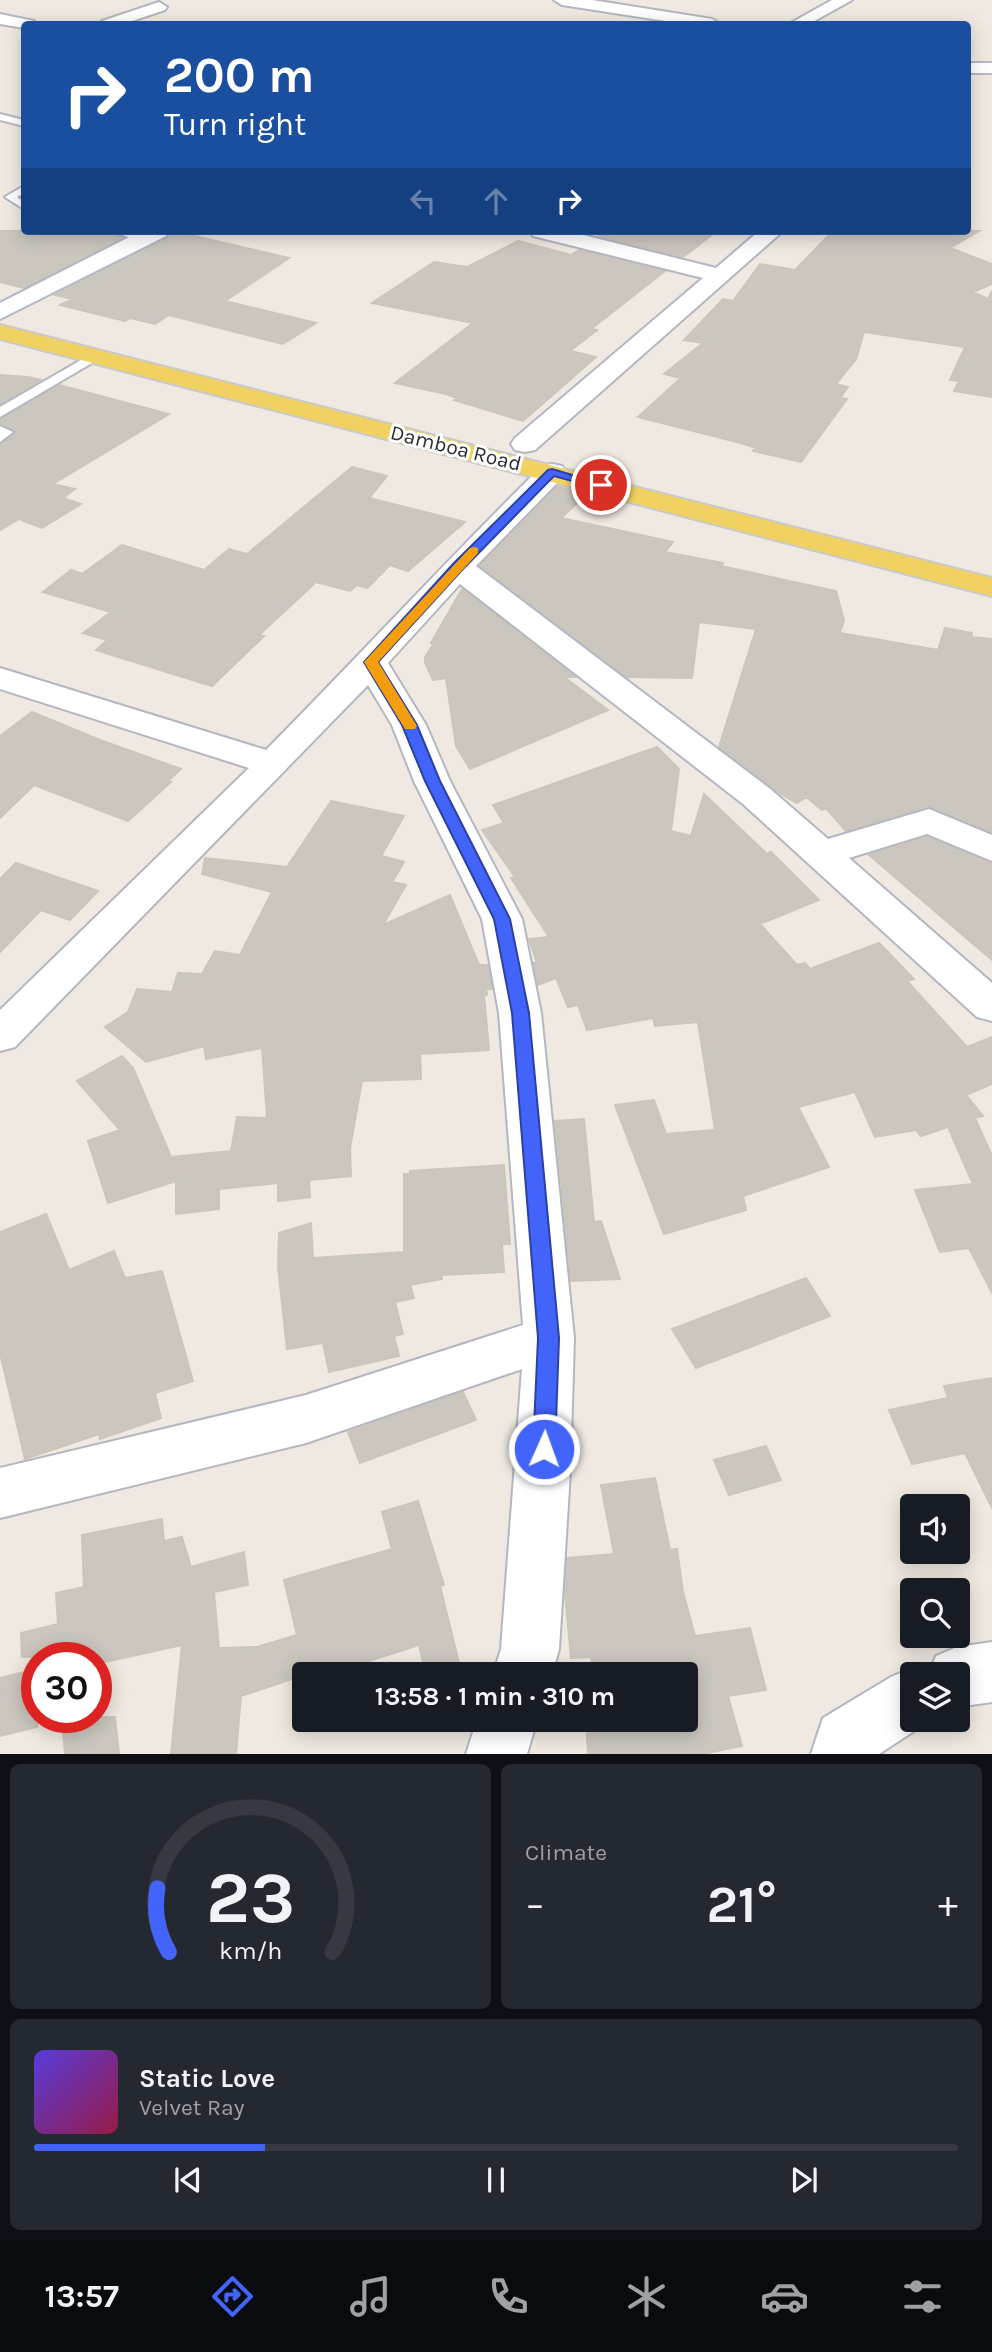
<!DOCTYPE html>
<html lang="en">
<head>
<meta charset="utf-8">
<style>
	:root { --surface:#171b24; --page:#242831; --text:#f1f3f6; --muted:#9ea1a6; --line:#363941; --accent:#4264fb }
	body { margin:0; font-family:Karla,sans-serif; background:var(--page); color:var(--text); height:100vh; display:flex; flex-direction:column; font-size:26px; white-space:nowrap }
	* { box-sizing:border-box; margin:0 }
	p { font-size:23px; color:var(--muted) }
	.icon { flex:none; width:38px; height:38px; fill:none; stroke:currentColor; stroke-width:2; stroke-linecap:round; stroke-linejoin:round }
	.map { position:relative; height:1754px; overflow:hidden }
	.side { display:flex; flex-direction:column; gap:10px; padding:10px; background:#0d0f14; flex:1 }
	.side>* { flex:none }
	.banner { position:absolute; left:21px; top:21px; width:950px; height:214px; border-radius:7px; box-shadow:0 4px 18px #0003; background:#1a4fa0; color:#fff; overflow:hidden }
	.fabs { position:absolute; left:900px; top:1494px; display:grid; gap:14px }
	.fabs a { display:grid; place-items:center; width:70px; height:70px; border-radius:7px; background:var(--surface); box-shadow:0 4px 18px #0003; font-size:35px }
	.speed { position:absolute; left:21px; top:1642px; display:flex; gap:14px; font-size:35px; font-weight:700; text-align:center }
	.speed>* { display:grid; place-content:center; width:91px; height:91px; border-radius:50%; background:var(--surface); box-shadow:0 4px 18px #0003; line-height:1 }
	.speed .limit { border:10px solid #d22; background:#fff; color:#111 }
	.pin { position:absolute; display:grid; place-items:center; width:60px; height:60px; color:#fff; margin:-30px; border:4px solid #fff; border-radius:50%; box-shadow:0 2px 7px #0007 }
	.me { position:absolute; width:77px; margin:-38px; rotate:2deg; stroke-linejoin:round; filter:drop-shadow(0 0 5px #0008) }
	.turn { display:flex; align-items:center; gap:24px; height:147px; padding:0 28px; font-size:32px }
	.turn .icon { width:91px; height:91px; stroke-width:2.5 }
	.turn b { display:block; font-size:49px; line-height:60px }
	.lanes { display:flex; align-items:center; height:66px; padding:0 28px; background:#0003; justify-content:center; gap:35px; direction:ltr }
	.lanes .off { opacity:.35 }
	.big { font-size:52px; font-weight:700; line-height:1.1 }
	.side .widget { flex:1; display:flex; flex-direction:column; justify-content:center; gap:10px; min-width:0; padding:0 24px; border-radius:10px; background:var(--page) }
	.side .dial { align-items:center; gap:0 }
	.dial svg { height:182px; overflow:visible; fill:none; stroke:var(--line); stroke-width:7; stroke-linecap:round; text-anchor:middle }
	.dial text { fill:var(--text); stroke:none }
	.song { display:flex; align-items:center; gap:21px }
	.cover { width:84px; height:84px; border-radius:10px; background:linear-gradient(135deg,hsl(250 70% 55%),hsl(340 70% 35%)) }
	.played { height:7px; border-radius:4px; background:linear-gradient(90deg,var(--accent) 25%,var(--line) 25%) }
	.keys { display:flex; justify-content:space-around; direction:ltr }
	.heat { display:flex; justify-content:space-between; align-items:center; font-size:38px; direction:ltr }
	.side .tiles { flex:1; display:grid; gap:10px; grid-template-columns:1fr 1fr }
	.widget:last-child { grid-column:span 2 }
	.trip { position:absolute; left:292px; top:1662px; width:406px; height:70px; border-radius:7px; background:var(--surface); box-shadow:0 4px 18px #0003; font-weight:700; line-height:70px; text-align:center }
	.tabs { display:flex; height:112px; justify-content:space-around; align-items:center; background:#090b0e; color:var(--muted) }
	.tabs .icon { width:49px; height:49px }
	.tabs .on { color:var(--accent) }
	.tabs b { font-size:32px; color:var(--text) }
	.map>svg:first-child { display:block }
</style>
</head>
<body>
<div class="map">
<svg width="992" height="1754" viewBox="0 0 992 1754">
	<rect width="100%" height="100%" fill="#efe9e1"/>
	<!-- building -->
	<path fill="#cbc7bf" stroke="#cbc5ba" stroke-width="2" d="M0,231H107L122,238L24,288L0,282Z
		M173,231L289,258L225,301L316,323L283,344L169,315L155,324L130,318L125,321L60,305L72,299L55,295L167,238Z
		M607,231H717L683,257L599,236Z
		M833,231H979L950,248L992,264V284L973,292L988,299L992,291V397L954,391L959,381L950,380L965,347L864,332L856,359L836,384L848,387L840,398L847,399L801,462L753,451L756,448L741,443L638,417L681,378L664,374L703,343L684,340L723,299L733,301L760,264L795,270Z
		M518,241L571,255L579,250L665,271L591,329L597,330L570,351L596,357L523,421L454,400L457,398L446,394L395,383L473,323L372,303L434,262L467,267Z
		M0,375L28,377L41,380L0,404Z
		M59,385L169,414L53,484L75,489L63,498L81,504L42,528L19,519L0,530V445L16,433L0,424V420Z
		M352,467L387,476L369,498L465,522L408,571L390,565L367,588L357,585L350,591L316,582L259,635L264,636L212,686L96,650L107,640L83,633L111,612L43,592L71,570L82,574L122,545L204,570L229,549L247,554Z
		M558,486L587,494L561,518L673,542L665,552L723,563L721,566L836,591L844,620L840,633L938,650L945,628L972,633L971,637L992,639V832L928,806L846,831L826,808L822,810L806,797L797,803L779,793L719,747L756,629L699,622L692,678L627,677L480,566Z
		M462,589L575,677H564L608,710L470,769L456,746L446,678L433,680L425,663V657L434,643H431Z
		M32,712L100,740L181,769L168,781L171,782L128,821L34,785L0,818V736Z
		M657,747L679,769L671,831L691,836L704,794L767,854L771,852L819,900L760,924L797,965L805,963L810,969L879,943L914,979L907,981L967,1047L992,1037V1084L966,1095L983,1116L975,1118L992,1156V1293L969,1248L940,1252L915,1190L973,1184L948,1127L921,1136L916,1130L875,1137L855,1092L798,1107L829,1167L743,1196L746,1210L664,1234L615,1105L654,1100L666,1134L715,1130L698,1022L655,1026L653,1018L587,1030L578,1005L568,1007L556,978L538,985L534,963H537L529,939L549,937L511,878L515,877L482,830L504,823L493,805Z
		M331,801L404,816L381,856L404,862L392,882L406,885L383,925L450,895L479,965H488L492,989H486L487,995H484L489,1050L420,1054L421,1079L362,1081L350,1148L351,1176L309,1180L310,1197L278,1201V1183L219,1189V1209L176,1214V1181L108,1203L88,1141L120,1130L77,1081L122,1056L133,1068L171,1157L231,1151L237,1117L267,1118L262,1048L206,1059L204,1046L146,1062L105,1027L128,1012L137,989L172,992L178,973L202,974L215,951L240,955L272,892L202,874L205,858L287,867Z
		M927,837L992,863V960L869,855Z
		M16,863L98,891L70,920L41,910L0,952V879Z
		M584,1119L594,1222L601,1221L620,1279L571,1281L555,1121Z
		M504,1165L510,1244H502L504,1272L441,1275L442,1279L410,1285L414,1298L395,1302L403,1334L394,1336L399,1356L329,1372L323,1343L287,1349L278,1267L279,1233L311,1223L313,1258L404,1252V1174H410V1171Z
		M46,1214L69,1270L114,1251L125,1278L162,1271L193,1381L155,1393L161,1418L100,1439L99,1434L25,1459L0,1353V1232Z
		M806,1278L830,1316L696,1368L672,1329Z
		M992,1378V1508L965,1453L912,1464L889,1410L948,1398L944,1386Z
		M463,1392L476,1420L360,1463L348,1432Z
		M766,1446L781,1480L729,1495L714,1460Z
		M655,1478L670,1550L677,1549L683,1592L695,1636L750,1628L766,1690L728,1696L742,1746L702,1754H588L586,1720H686V1675H594L591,1657L571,1658L565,1593L567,1558L614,1554L601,1485Z
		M418,1501L444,1585L440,1586L462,1675H426L419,1645L338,1671L337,1667L304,1675L241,1696L236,1754H171L182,1645L96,1664V1657H22L21,1633L58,1624L56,1593L84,1587L82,1535L162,1519L164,1541L182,1537L191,1567L244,1552L248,1585L214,1592L219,1648L257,1647L297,1635L284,1580L392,1549L382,1512Z
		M37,1669V1727L0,1736V1678Z
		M62,1717H115L119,1754H65Z"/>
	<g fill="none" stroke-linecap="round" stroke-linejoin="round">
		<defs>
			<path id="lane" d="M0,114L24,120V126L0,120Z
				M24,186V193L17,197L24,202V209L5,197Z
				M110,231H127L149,239L143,242Z
				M93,353L97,354V360L0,417V407Z
				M0,426L13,432L0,442Z"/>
			<path id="street" d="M554,0H592L712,19L720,24H685L562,5Z
				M832,0H852L809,24H789Z
				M159,2L167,7L165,10L123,24H100L102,21Z
				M0,14L34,21L36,24H24V28L0,24Z
				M968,63H992V73H968Z
				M141,231H169L166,236L0,319V303Z
				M530,231H567L716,268L759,231H783L535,450L525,452L515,450L511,444L515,438L703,278L533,236Z
				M552,464L562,466L566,472L562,478L476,566L769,788L828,839L929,809L992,835V861L927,834L849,858L992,983V1021L977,1017L743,804L460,584L388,663L426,725L450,781L522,919L541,1013L574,1338L570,1472L559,1649L552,1675H493L501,1649L522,1369L306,1443L0,1518V1468L306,1395L523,1325L499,1013L482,919L414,781L392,725L368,685L15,1047L0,1051V1010L249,768L0,689V668L266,750C359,656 448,559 542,466Z
				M992,1642V1702L957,1707V1675H928L936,1656L957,1647Z
				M912,1668L928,1675H912V1720H931L879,1754H811L823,1718L891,1677Z
				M477,1720H537L527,1754H466Z"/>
			<path id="primary" d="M0,325L992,578V596L0,339Z"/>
		</defs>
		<!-- lane casing -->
		<use href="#lane" stroke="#b4b7c1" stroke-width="4"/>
		<!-- street casing -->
		<use href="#street" stroke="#b4b7c1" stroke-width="4"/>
		<!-- primary casing -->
		<use href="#primary" stroke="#c9c9c9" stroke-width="4"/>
		<!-- lane -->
		<use href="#lane" fill="#fff" fill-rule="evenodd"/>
		<!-- street -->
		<use href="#street" fill="#fff" fill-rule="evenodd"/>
		<!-- primary -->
		<use href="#primary" fill="#f2d163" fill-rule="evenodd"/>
	</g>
	<!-- route -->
	<path fill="#4264fb" stroke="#2b41a3" stroke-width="2" d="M552,469L607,485L601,489L554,476L462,570L378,662L417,725L440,781L510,919L529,1013L559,1338L555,1449L552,1456L544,1459L536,1456L533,1449L538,1338L512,1013L494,919L425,781L402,725L364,662L453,564L548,470Z"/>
	<!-- slow -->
	<path fill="#f59e0b" d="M474,547L478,548V553L378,662L417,726L415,729H405L364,662L470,548Z"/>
	<g text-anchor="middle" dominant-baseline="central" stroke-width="6" stroke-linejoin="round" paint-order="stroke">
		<!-- far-street labels -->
		<g font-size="21" fill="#2e2e2e" stroke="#fff">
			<text transform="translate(456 448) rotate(14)">Damboa Road</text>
		</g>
	</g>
</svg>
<div class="fabs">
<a><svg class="icon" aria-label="sound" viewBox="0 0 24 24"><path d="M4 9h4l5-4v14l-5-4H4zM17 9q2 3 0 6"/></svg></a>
<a><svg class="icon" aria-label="search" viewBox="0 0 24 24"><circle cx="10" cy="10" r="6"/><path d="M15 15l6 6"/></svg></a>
<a><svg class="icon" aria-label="layers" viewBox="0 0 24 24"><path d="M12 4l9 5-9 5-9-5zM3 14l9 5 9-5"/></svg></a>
</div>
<div class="speed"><div class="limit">30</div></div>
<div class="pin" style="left:601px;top:485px;background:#d93025"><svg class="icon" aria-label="arrive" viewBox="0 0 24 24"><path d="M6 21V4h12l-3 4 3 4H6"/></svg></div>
<svg class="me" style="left:544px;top:1449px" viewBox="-20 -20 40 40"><circle r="17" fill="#4264fb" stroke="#fff" stroke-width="3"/><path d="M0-11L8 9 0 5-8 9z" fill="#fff"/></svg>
<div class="trip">13:58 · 1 min · 310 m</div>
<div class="banner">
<div class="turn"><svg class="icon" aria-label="right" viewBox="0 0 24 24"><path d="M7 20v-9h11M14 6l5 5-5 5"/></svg><div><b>200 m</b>Turn right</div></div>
<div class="lanes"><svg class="icon off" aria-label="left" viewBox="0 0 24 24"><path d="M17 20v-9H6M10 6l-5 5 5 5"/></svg><svg class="icon off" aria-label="ahead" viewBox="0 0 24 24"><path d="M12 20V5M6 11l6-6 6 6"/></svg><svg class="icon" aria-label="right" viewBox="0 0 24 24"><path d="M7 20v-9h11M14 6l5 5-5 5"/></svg></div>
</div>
</div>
<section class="side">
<div class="tiles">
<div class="widget dial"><svg viewBox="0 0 100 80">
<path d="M14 69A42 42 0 1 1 86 69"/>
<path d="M14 69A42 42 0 0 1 9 41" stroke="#4264fb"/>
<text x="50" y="56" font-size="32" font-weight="700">23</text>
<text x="50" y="72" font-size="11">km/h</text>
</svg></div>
<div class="widget"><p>Climate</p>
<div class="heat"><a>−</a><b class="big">21°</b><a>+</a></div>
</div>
<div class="widget">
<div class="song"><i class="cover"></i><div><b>Static Love</b><p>Velvet Ray</p></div></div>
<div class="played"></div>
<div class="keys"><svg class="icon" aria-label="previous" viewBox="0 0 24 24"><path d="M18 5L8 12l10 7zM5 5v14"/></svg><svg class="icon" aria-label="pause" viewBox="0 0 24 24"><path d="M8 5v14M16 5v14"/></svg><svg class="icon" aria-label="next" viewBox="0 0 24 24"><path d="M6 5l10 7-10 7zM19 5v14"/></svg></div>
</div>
</div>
</section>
<nav class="tabs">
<b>13:57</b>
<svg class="icon on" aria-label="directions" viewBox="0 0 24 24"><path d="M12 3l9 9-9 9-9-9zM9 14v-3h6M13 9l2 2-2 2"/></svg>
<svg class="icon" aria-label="music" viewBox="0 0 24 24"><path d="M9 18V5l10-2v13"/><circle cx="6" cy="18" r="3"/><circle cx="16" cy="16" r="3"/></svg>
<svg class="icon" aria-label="phone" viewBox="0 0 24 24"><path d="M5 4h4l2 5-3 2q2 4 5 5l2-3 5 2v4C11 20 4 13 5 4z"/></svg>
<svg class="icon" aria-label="climate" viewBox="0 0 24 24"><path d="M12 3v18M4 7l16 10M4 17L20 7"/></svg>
<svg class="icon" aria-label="car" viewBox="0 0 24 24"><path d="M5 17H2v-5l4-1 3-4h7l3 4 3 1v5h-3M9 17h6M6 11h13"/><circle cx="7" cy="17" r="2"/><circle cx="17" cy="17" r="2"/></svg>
<svg class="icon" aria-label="filters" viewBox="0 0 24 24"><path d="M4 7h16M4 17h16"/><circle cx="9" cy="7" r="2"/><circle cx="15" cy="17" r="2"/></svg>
</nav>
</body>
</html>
